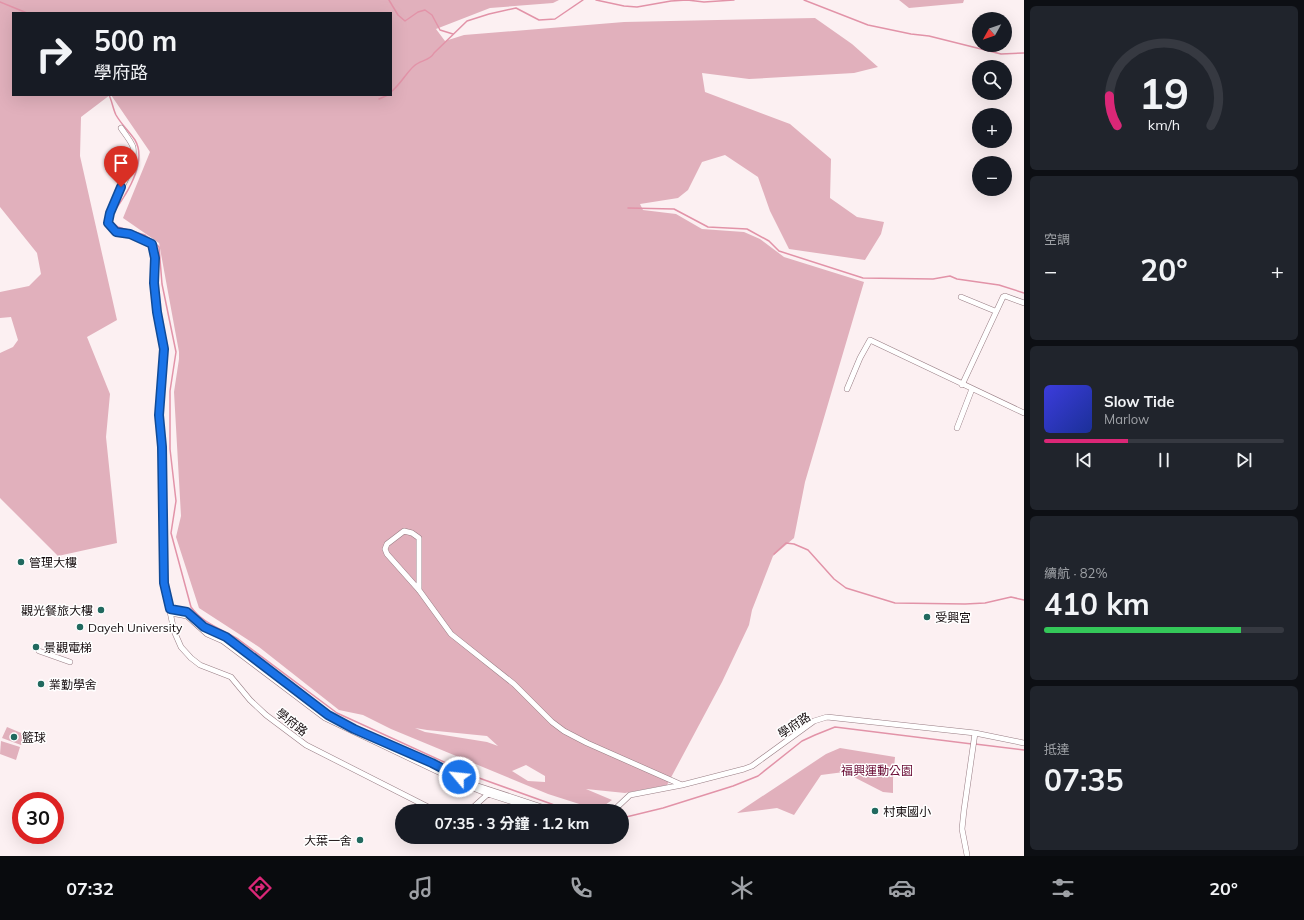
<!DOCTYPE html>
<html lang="zh-TW">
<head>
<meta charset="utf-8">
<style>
	:root { --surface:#171b24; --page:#20242c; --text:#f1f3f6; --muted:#9ea1a6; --line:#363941; --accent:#db2777 }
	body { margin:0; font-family:Mulish,"Noto Sans TC",sans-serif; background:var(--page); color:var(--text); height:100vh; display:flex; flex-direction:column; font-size:15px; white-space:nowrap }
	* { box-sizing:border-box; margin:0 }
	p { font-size:13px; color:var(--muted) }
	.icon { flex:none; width:22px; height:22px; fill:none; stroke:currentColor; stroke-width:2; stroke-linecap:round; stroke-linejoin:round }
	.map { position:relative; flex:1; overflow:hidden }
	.drawer { display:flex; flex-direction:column; gap:6px; padding:6px; background:#0d0f14; width:280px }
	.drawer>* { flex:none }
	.guide { position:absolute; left:12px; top:12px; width:380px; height:84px; border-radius:0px; box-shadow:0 4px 16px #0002; background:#171b24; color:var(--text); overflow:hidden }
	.needle { width:26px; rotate:230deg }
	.fabs { position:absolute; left:972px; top:12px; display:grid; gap:8px }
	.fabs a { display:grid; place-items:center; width:40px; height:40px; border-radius:50%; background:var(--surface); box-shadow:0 4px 16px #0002; font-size:20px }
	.speed { position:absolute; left:12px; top:792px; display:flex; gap:8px; font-size:20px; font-weight:700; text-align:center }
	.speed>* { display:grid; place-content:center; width:52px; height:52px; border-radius:50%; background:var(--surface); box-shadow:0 4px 16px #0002; line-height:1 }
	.speed .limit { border:6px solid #d22; background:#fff; color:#111 }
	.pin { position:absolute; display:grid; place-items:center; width:34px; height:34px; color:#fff; margin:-41px -17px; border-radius:50% 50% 50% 0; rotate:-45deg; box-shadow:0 0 4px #0007 }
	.pin .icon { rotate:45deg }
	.me { position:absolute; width:44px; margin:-22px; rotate:298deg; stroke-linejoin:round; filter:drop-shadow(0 0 3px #0008) }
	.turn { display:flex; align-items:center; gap:14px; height:84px; padding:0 16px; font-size:18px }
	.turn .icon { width:52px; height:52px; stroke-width:2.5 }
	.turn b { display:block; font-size:28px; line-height:34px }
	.big { font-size:30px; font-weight:700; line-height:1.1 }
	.drawer .card { flex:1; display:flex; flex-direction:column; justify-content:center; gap:6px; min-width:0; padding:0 14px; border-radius:6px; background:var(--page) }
	.drawer .dial { align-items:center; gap:0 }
	.dial svg { height:104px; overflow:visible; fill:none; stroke:var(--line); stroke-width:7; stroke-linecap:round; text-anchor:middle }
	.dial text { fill:var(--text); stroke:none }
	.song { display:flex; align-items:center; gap:12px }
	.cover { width:48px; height:48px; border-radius:6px; background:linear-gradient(135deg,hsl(240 70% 55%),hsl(230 70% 35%)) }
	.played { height:4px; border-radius:2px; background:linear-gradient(90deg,var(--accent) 35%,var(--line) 35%) }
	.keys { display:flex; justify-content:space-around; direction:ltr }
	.heat { display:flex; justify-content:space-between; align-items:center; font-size:22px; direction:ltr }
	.charge { height:6px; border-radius:3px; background:linear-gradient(90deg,#34c759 82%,var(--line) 0) }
	.trip { position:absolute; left:395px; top:804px; width:234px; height:40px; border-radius:20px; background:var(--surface); box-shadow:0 4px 16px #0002; font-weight:700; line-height:40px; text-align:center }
	.dock { display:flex; height:64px; justify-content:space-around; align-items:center; background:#090b0e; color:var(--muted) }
	.dock .icon { width:28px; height:28px }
	.dock .active { color:var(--accent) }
	.dock b { font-size:18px; color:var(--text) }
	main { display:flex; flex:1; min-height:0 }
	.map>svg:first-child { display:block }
</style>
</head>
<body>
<main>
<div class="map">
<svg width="1024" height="856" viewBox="0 0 1024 856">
	<rect width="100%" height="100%" fill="#fcf0f2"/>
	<!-- green -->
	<path fill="#e1b0bc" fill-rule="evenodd" d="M0,0H559L553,3L490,8L436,29L445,41L464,35L624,22L815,18L852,44L878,67L854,73L749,79L702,73L705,92L790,124L831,159L830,198L857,217L884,222L881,234L865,260L789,249L770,211L758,177L725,155L702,162L688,190L678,198L640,204L643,210L676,214L702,229L744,232L760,239L784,257L864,282L805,482L794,538L773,556L752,610L749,625L722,682L667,785L625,793L586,789L612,800L598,810L548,794L391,729L363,715L339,710L259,647L199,608L176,537L181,516L174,392L179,359V352L159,243L123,218L150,152L111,95H391V13H13V95H110L81,117L80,156L117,320L87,337L110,394L106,437L117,543L58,556L0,498V353L13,347L18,340L11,317L0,318V292L29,286L41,274L37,253L0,207ZM415,728L427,730L487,736L498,746L487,742L425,732ZM526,765L545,776V782L528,781L512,771Z
		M899,0H964L963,3L909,8Z
		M7,727L26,735L21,745L2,738Z
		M1,741L20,747L16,760L0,754Z
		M840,748L895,757L893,779V793L883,792L844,772L821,775L794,815L777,808L737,813L826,754Z"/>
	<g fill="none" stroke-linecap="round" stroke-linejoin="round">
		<!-- stream -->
		<path stroke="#e293a8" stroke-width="1.5" d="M389,0L398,15L405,21L418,12L425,10L432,15L440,30L453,34
			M596,0L624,6L637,7L671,1L687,0L704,2L734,0
			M804,0L868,25L911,34L929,36L1001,54L1024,53
			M0,2L27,13
			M391,92C401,84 406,73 414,66C420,60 430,61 434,53L467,21L489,14L516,8L539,20L555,19L583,0
			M109,95C112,101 113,109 116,115C121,124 129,131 135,140C145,157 134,180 125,195C120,204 112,211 112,222L118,227L145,235L152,240L159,247L162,284L176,352L170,391V449L176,501L171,533L191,607C202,623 222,629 238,639L337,713L479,778L571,811
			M379,99L388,95
			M628,208L674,209L708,227L747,229L769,241L779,251L863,278L933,279L950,276L957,279L999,285L1024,293
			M774,554L786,543L794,544L808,550L834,579L846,588L895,603L965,604L985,603L1011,597L1024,600
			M975,744L1024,750
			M622,818L663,808L733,786L758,776L802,741L815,735L835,727L972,744"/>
		<defs>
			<path id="street" d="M121,128C125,134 131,141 133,147C137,171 111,199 108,223L116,231L130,235L152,244L155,258L154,283L157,311L164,349L159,415L162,447L164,583L174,631L181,647L191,658L200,665L231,677L250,700L266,715L306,745L436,811
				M961,297L995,311
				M962,385L1003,297L1005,296L1024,303
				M847,389L860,358L870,340L1024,413
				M957,428L972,389
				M419,590V538L412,533L404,531L387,544L385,549L387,554L419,590L451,634L514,684L552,722L564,731L587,743L682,785
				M170,609L187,612L204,627L226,637L328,715L354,729L432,763L472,784L554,811
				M171,613L187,616L207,634L223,641L325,718L468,786L488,794L541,811
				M39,651L70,662
				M469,811L489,793
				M613,811L630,795L682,785L744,769L752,766L814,721L827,717L975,733L1024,743
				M967,855L962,829L964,810L975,733"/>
		</defs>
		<!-- street casing -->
		<use href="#street" stroke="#987d84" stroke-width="6"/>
		<!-- street -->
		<use href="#street" stroke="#fff" stroke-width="5"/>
	</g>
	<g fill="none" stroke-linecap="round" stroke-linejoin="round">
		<defs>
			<path id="route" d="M121,187L110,213L108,223L116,232L130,234L152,244L155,258L154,283L157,312L164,349L159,415L162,447L164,583L170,609L187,612L204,627L226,637L328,715L354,729L432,763L459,777"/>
		</defs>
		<!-- route casing -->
		<use href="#route" stroke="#114b97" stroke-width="10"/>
		<!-- route -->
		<use href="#route" stroke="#1a73e8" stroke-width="7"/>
	</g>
	<!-- markers -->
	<g fill="#21695f" stroke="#fff" stroke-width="1.5">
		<circle cx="21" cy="562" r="4"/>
		<circle cx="101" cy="610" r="4"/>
		<circle cx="927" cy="617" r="4"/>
		<circle cx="80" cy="627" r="4"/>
		<circle cx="36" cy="647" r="4"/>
		<circle cx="41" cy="684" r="4"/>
		<circle cx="14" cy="737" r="4"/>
		<circle cx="875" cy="811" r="4"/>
		<circle cx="360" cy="840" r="4"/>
	</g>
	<g text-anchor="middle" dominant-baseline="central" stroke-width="3" stroke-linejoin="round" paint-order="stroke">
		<!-- poi labels -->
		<g font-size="12" fill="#170e10" stroke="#fff" text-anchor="start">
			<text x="29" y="562">管理大樓</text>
			<text x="93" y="610" text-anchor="end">觀光餐旅大樓</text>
			<text x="935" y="617">受興宮</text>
			<text x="88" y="627">Dayeh University</text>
			<text x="44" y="647">景觀電梯</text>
			<text x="49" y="684">業勤學舍</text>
			<text x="22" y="737">籃球</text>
			<text x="883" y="811">村東國小</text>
			<text x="352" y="840" text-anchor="end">大葉一舍</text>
		</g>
		<!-- street labels -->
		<g font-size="12" fill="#170e10" stroke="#fff">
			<text transform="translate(292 722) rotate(38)">學府路</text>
			<text transform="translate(794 725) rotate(-34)">學府路</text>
		</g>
		<!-- park labels -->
		<g font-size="12" fill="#680a33" stroke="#fff">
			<text x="877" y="770">福興運動公園</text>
		</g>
	</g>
</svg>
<div class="fabs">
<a><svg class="needle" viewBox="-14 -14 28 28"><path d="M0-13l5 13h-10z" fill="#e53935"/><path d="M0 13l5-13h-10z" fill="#9ea1a6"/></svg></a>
<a><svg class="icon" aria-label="search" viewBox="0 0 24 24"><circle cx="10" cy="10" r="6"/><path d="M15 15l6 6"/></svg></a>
<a>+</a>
<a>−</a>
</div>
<div class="speed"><div class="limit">30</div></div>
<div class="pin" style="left:121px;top:187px;background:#d93025"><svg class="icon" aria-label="arrive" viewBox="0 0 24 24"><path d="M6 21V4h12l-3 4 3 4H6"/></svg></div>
<svg class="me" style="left:459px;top:777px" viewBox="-20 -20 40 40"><circle r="17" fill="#1a73e8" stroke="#fff" stroke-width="3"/><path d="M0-11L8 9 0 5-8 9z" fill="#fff"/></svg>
<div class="trip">07:35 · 3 分鐘 · 1.2 km</div>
<div class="guide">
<div class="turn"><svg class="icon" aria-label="right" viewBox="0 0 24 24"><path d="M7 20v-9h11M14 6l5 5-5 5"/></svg><div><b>500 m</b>學府路</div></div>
</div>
</div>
<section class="drawer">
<div class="card dial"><svg viewBox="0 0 100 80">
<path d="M14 69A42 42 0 1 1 86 69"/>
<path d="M14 69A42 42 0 0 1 8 46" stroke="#db2777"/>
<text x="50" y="56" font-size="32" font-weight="700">19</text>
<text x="50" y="72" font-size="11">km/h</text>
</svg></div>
<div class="card"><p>空調</p>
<div class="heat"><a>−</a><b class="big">20°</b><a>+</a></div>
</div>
<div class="card">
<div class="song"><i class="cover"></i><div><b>Slow Tide</b><p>Marlow</p></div></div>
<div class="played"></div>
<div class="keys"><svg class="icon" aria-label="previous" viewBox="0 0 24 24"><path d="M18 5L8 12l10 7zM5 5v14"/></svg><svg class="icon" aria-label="pause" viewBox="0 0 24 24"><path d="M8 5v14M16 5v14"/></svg><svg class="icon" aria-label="next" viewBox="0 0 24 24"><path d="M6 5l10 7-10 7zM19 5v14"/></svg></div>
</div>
<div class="card"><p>續航 · 82%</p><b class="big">410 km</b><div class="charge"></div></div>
<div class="card"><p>抵達</p><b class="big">07:35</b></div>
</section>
</main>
<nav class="dock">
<b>07:32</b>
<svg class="icon active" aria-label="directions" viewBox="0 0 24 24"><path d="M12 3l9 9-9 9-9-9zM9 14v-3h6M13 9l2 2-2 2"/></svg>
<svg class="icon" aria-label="music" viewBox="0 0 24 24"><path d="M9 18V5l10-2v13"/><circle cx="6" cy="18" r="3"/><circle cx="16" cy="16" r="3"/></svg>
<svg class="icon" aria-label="phone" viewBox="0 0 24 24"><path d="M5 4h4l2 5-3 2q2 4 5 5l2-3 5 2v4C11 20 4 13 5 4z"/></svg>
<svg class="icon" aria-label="climate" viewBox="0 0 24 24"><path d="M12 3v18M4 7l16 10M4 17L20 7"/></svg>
<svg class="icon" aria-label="car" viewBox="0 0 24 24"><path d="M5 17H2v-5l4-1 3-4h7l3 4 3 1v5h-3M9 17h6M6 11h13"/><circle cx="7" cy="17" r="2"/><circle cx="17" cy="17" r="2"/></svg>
<svg class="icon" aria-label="filters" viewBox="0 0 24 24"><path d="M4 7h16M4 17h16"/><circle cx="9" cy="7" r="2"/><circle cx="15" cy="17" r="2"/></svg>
<b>20°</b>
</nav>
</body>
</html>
